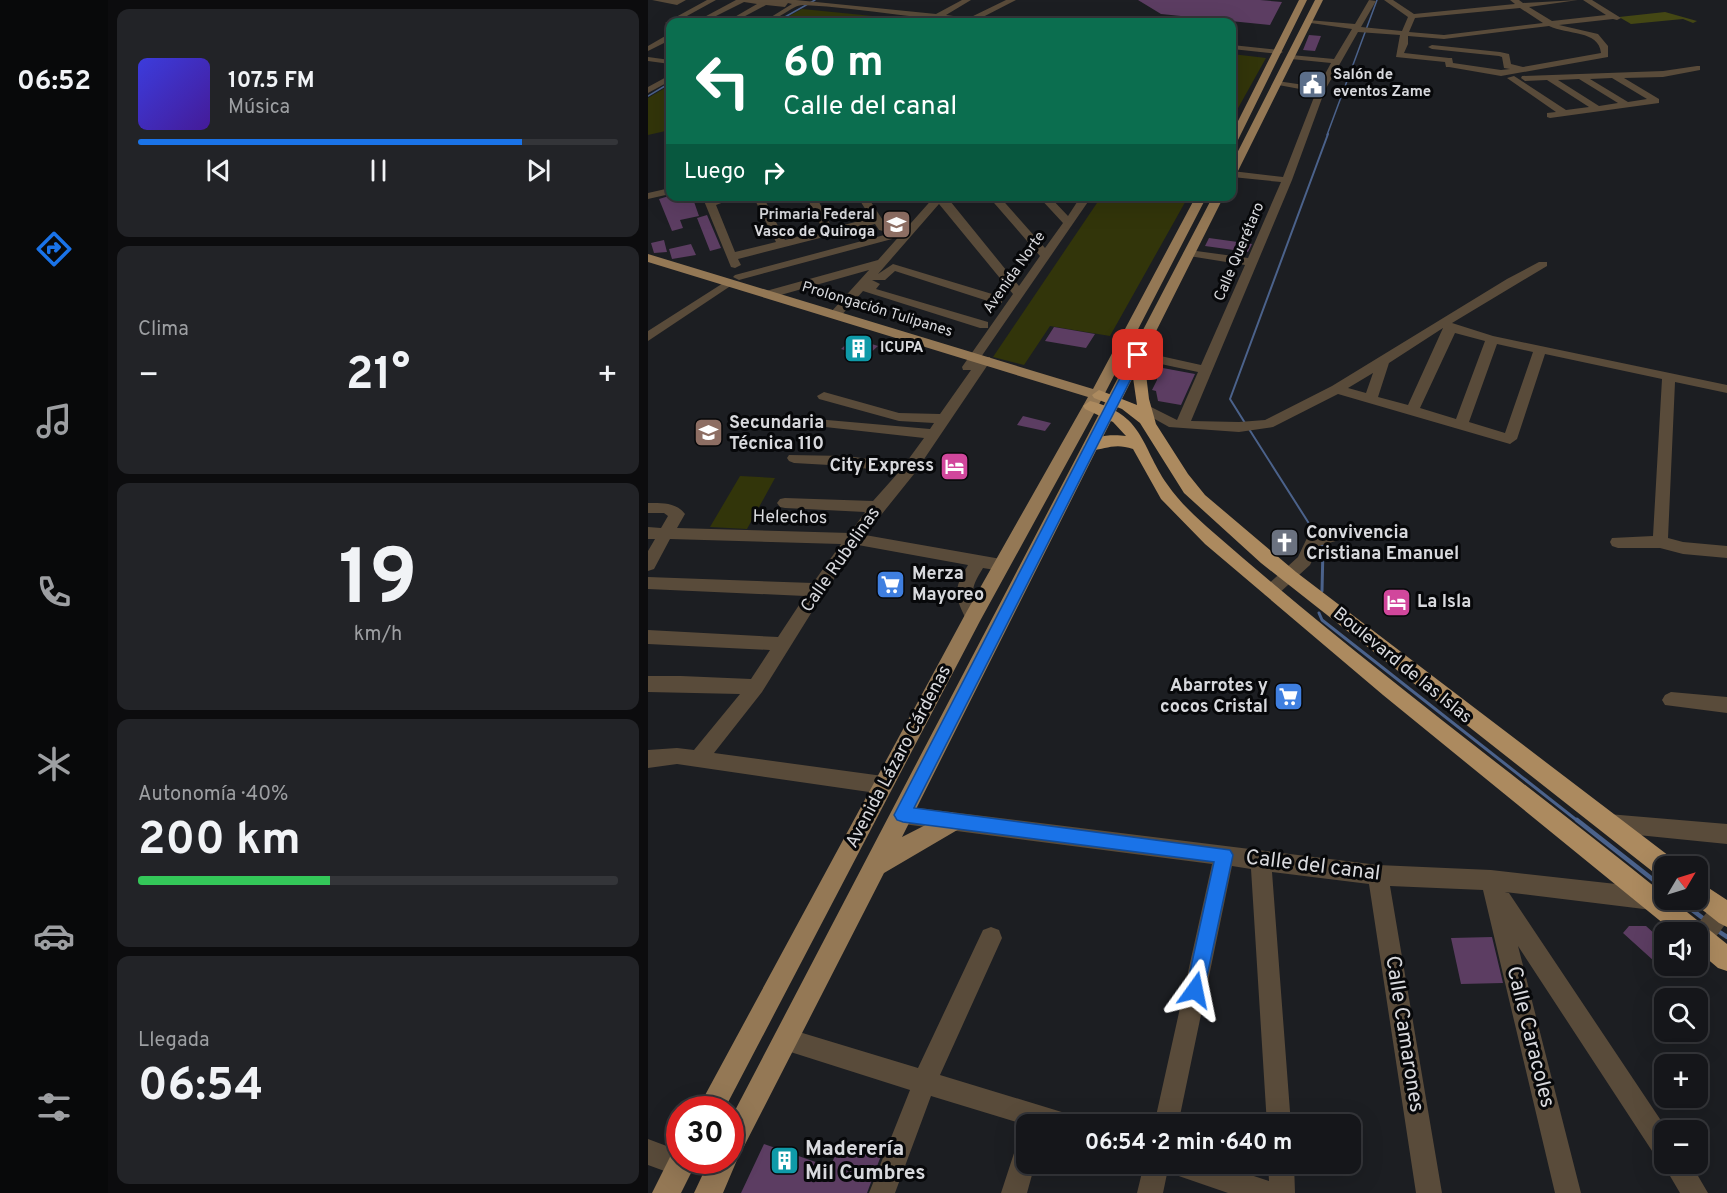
<!DOCTYPE html>
<html lang="es">
<head>
<meta charset="utf-8">
<style>
	:root { --surface:#15161a; --page:#222327; --text:#f1f3f6; --muted:#9d9fa2; --line:#343539; --accent:#1a73e8 }
	body { margin:0; font-family:Overpass,sans-serif; background:var(--page); color:var(--text); height:100vh; display:flex; flex-direction:column; font-size:22px; white-space:nowrap }
	* { box-sizing:border-box; margin:0 }
	p { font-size:20px; color:var(--muted) }
	.icon { flex:none; width:33px; height:33px; fill:none; stroke:currentColor; stroke-width:2; stroke-linecap:round; stroke-linejoin:round }
	.map { position:relative; flex:1; overflow:hidden }
	.panel { display:flex; flex-direction:column; gap:9px; padding:9px; background:#0c0c0e; width:540px }
	.panel>* { flex:none }
	.hud { position:absolute; left:18px; top:18px; width:570px; height:183px; border-radius:12px; box-shadow:0 6px 24px #0002,0 0 0 2px var(--line); background:#0b6e4f; color:#fff; overflow:hidden }
	.needle { width:39px; rotate:52deg }
	.tools { position:absolute; left:1006px; top:856px; display:grid; gap:12px }
	.tools a { display:grid; place-items:center; width:54px; height:54px; border-radius:12px; background:var(--surface); box-shadow:0 6px 24px #0002,0 0 0 2px var(--line); font-size:30px }
	.speed { position:absolute; left:18px; top:1096px; display:flex; gap:12px; font-size:30px; font-weight:700; text-align:center }
	.speed>* { display:grid; place-content:center; width:78px; height:78px; border-radius:50%; background:var(--surface); box-shadow:0 6px 24px #0002,0 0 0 2px var(--line); line-height:1 }
	.speed .limit { border:9px solid #d22; background:#fff; color:#111 }
	.pin { position:absolute; display:grid; place-items:center; width:51px; height:51px; color:#fff; margin:-26px; border-radius:12px; box-shadow:0 3px 9px #0006 }
	.me { position:absolute; width:66px; margin:-33px; rotate:12deg; stroke-linejoin:round; filter:drop-shadow(0 0 4px #0008) }
	.turn { display:flex; align-items:center; gap:21px; height:126px; padding:0 18px; font-size:27px }
	.turn .icon { width:78px; height:78px; stroke-width:2.5 }
	.turn b { display:block; font-size:42px; line-height:51px }
	.then { display:flex; align-items:center; height:57px; padding:0 18px; background:#0003; gap:12px; font-size:22px }
	.big { font-size:45px; font-weight:700; line-height:1.1 }
	.panel .card { flex:1; display:flex; flex-direction:column; justify-content:center; gap:9px; min-width:0; padding:0 21px; border-radius:12px; background:var(--page) }
	.panel .dial { align-items:center; gap:0 }
	.dial b { font-size:78px; line-height:1 }
	.song { display:flex; align-items:center; gap:18px }
	.cover { width:72px; height:72px; border-radius:9px; background:linear-gradient(135deg,hsl(240 70% 55%),hsl(260 70% 35%)) }
	.played { height:6px; border-radius:3px; background:linear-gradient(90deg,var(--accent) 80%,var(--line) 80%) }
	.keys { display:flex; justify-content:space-around; direction:ltr }
	.heat { display:flex; justify-content:space-between; align-items:center; font-size:33px; direction:ltr }
	.charge { height:9px; border-radius:4px; background:linear-gradient(90deg,#34c759 40%,var(--line) 0) }
	.trip { position:absolute; left:368px; top:1114px; width:345px; height:60px; border-radius:12px; background:var(--surface); box-shadow:0 6px 24px #0002,0 0 0 2px var(--line); font-weight:700; line-height:60px; text-align:center }
	main { display:flex; flex:1; min-height:0 }
	.tabs { display:flex; flex-direction:column; width:108px; justify-content:space-around; align-items:center; background:#08090a; color:var(--muted) }
	.tabs .icon { width:42px; height:42px }
	.tabs .current { color:var(--accent) }
	.tabs b { font-size:27px; color:var(--text) }
	.map>svg:first-child { display:block }
</style>
</head>
<body>
<main>
<nav class="tabs">
<b>06:52</b>
<svg class="icon current" aria-label="directions" viewBox="0 0 24 24"><path d="M12 3l9 9-9 9-9-9zM9 14v-3h6M13 9l2 2-2 2"/></svg>
<svg class="icon" aria-label="music" viewBox="0 0 24 24"><path d="M9 18V5l10-2v13"/><circle cx="6" cy="18" r="3"/><circle cx="16" cy="16" r="3"/></svg>
<svg class="icon" aria-label="phone" viewBox="0 0 24 24"><path d="M5 4h4l2 5-3 2q2 4 5 5l2-3 5 2v4C11 20 4 13 5 4z"/></svg>
<svg class="icon" aria-label="climate" viewBox="0 0 24 24"><path d="M12 3v18M4 7l16 10M4 17L20 7"/></svg>
<svg class="icon" aria-label="car" viewBox="0 0 24 24"><path d="M5 17H2v-5l4-1 3-4h7l3 4 3 1v5h-3M9 17h6M6 11h13"/><circle cx="7" cy="17" r="2"/><circle cx="17" cy="17" r="2"/></svg>
<svg class="icon" aria-label="filters" viewBox="0 0 24 24"><path d="M4 7h16M4 17h16"/><circle cx="9" cy="7" r="2"/><circle cx="15" cy="17" r="2"/></svg>
</nav>
<section class="panel">
<div class="card">
<div class="song"><i class="cover"></i><div><b>107.5 FM</b><p>Música</p></div></div>
<div class="played"></div>
<div class="keys"><svg class="icon" aria-label="previous" viewBox="0 0 24 24"><path d="M18 5L8 12l10 7zM5 5v14"/></svg><svg class="icon" aria-label="pause" viewBox="0 0 24 24"><path d="M8 5v14M16 5v14"/></svg><svg class="icon" aria-label="next" viewBox="0 0 24 24"><path d="M6 5l10 7-10 7zM19 5v14"/></svg></div>
</div>
<div class="card"><p>Clima</p>
<div class="heat"><a>−</a><b class="big">21°</b><a>+</a></div>
</div>
<div class="card dial"><b>19</b><p>km/h</p></div>
<div class="card"><p>Autonomía · 40%</p><b class="big">200 km</b><div class="charge"></div></div>
<div class="card"><p>Llegada</p><b class="big">06:54</b></div>
</section>
<div class="map">
<svg width="1079" height="1193" viewBox="0 0 1079 1193">
	<rect width="100%" height="100%" fill="#1c1e22"/>
	<!-- green -->
	<path fill="#32350a" d="M154,9L265,20V22H130Z
		M584,54L618,58L584,119Z
		M22,85V130L0,135V98Z
		M453,197H540L462,336L402,326L376,365L345,357Z
		M92,476L127,478L99,529L62,527Z"/>
	<!-- forest -->
	<path fill="#444714" d="M1017,12L1049,21L1045,23L1035,19L983,24L971,17Z"/>
	<g fill="none" stroke-linecap="round" stroke-linejoin="round">
		<!-- stream-far3 -->
		<path stroke="#4b628b" stroke-width="1.5" d="M128,22L167,0
			M0,96L22,83
			M679,135L729,0"/>
		<!-- stream-far2 -->
		<path stroke="#4b628b" stroke-width="2" d="M597,423L582,399L680,134
			M601,429L667,533"/>
		<!-- stream-far1 -->
		<path stroke="#4b628b" stroke-width="3" d="M666,531L670,537
			M673,543L675,548L674,591
			M671,613L674,620L931,822"/>
		<!-- stream -->
		<path stroke="#4b628b" stroke-width="4.5" d="M929,820L1017,889
			M1031,900L1056,919
			M1070,931L1079,937"/>
	</g>
	<!-- building -->
	<path fill="#5c3d62" d="M490,0H612L634,2L622,25L513,14Z
		M661,35L673,36L667,51L655,50Z
		M21,196H44L51,216L32,220L35,228L24,231L11,199Z
		M59,215L73,248L62,251L49,218Z
		M561,238L604,244L600,252L557,246Z
		M16,240L19,252L6,253L3,243Z
		M43,244L48,255L24,259L21,249Z
		M406,327L447,334L438,348L397,341Z
		M205,338L230,346L218,357L193,349Z
		M504,366L547,374L533,405L510,401L508,391L504,390L509,380L508,375H505Z
		M375,416L403,423L397,431L369,425Z
		M981,926H998L1017,943V971L975,933Z
		M844,937L855,983L813,984L803,938Z
		M194,1140L234,1153L219,1193H93L116,1144L182,1167Z"/>
	<g fill="none" stroke-linecap="round" stroke-linejoin="round">
		<!-- minor -->
		<path fill="#594b3a" fill-rule="evenodd" d="M4,0H38L29,5Z
			M59,0H68L28,22H22V25L17,23Z
			M88,0H148L288,14L314,0H323L298,15L321,18L358,0H368L331,19L345,20V22C282,22 219,8 155,5C143,5 130,22 115,22L144,4L140,3L137,7L118,5L86,22H78L109,4L96,2L56,22H47Z
			M721,0L728,1L713,27L754,31L760,17L736,0H745L766,14L867,4L862,0H871L875,3L930,0L881,7L904,21L958,15L935,0H944L973,18L969,20L965,19L911,25L950,34L960,46V57L853,76L801,67H798L797,62L748,57L752,35L710,32L677,90L644,180L543,421L591,422L617,420L684,386L859,279L891,262H899V266L804,323L845,336L1079,385V393L1027,382L1020,538L1035,542L1079,546V558L1035,554L1012,548H970L964,546L962,542L964,538L1005,536L1014,379L897,354L869,439L862,444L690,394L625,427L591,432L521,427L489,409L491,406H501L529,420L550,372L485,358L484,355L490,351L553,365L597,265L541,256L535,253L541,250L600,258L633,182L584,177V171L635,177L668,92L625,84L629,81L670,87L683,63L643,59L639,57L643,55L686,59L704,29L656,22L660,20L707,24ZM872,8L895,23L796,35L761,32L767,18ZM901,26C919,35 951,30 953,53L875,67L863,64L861,54L852,52L784,45L780,47L784,49L851,56L854,57L856,68L862,69L853,70L805,63L804,58H801L756,53L760,44V36L796,39ZM795,328L760,405L730,397L741,363ZM807,333L837,341L808,419L772,408ZM849,344L885,352L857,433L821,422ZM725,373L718,393L700,388Z
			M19,35H22V40L0,51V46Z
			M584,45L631,50L635,52L631,54L584,49Z
			M0,57L22,60V64L0,61Z
			M1049,66H1052V70L1015,77L976,78L1011,99V103L902,118L899,117V113L908,112L859,78L866,76L918,110L941,107L899,80L877,81L873,78L874,76L1015,71ZM964,78L999,99L980,102L942,79ZM931,79L970,103L951,106L910,80Z
			M22,75V81L0,93V87Z
			M22,188V194L0,199V193Z
			M54,196H64L65,199L92,196L68,205L87,252L128,242L105,196H115L137,240L175,230L158,196H168L184,228L223,218L209,196H219L240,228L235,231L231,230L227,224L90,259L93,265L87,268L83,267Z
			M287,196H298L371,286L392,256L340,196H351L397,248L415,223L390,196H401L420,216L433,196H444L333,357H342L343,360L266,474L217,535L353,559L359,561L361,565L359,569L353,571L335,568C322,589 322,594 333,616L331,621L325,623L319,621C306,595 305,590 320,565L210,545L175,594L114,692L66,753L235,776L242,779L245,785L242,791L235,794L29,764L0,768V750L29,748L46,750L92,694L0,692V676H33L103,679L122,650L0,644V630L130,637L157,596L0,589V577L165,583L193,544L22,539L6,569L0,571V551L7,539H0V527L13,528L20,516L16,513H0V503C13,503 28,502 37,514L29,528L202,533L217,512L137,508L132,507L129,503L132,499L137,498L225,501L250,473L199,466L146,463L141,461L139,458L141,455L199,456L257,464L276,438L150,424L145,423L143,420L145,417L282,429L286,423L251,421L171,399L169,396L176,392L251,413L292,414L323,370H315L314,367L365,294L291,204L230,274L245,264L354,297V303H346L247,271L237,280H224L232,284L228,289L340,322V328H332L215,291L191,318H183V312L221,270L122,298L116,294L118,291L230,260Z
			M240,234L245,237L244,239L91,280L85,277L87,275Z
			M80,280L86,283L84,285L0,341V331Z
			M696,527L701,529L704,533L701,537L671,546L662,565L629,595L623,597L617,595L615,591L617,587L650,557L659,538Z
			M1023,692L1079,697V713L1017,705L1014,700L1017,695Z
			M255,806L730,865L843,870L1004,888L1011,892L1015,899L1011,906L1004,910L857,892L861,893L1020,1131H1017V1164H1043L1060,1193H1032L1015,1164L1017,1160L1008,1157L870,946L933,1193H907L835,890L742,886L794,1193H768L721,884L624,872L643,1125H619L603,869L584,866L530,1125H506L564,864L255,824L248,822L245,815L248,808Z
			M960,814L1079,824V844L960,832L953,830L950,823L953,816Z
			M1074,900H1079V922L1061,946L1050,948V933H1044L1045,930L1066,903Z
			M343,927L351,930L354,938L292,1075L417,1113L426,1116L429,1125H378L283,1096L247,1193H221L262,1090L130,1048L126,1040L130,1032L138,1028L270,1068L335,930Z
			M0,1139L32,1151V1161H44L46,1164L42,1173L33,1177L0,1165Z
			M378,1140V1164H387L379,1193H353L369,1144Z
			M496,1164H569L621,1181L620,1164H646L647,1193H580L522,1173L520,1169L515,1193H489Z"/>
		<!-- major -->
		<path fill="#947855" fill-rule="evenodd" d="M651,0H659L589,142L584,145V133Z
			M667,0H675L589,173L584,176V163Z
			M548,196H559L456,395L332,621L76,1110H49L319,611L440,397L0,262V254L445,389Z
			M565,196H576L254,837L303,812L311,815L314,822L311,829L236,873L89,1160L75,1193H46L61,1161H82V1120Z
			M32,1149V1161H49L33,1193H4L25,1151Z"/>
		<!-- highway -->
		<path fill="#ac8a5f" fill-rule="evenodd" d="M489,353L496,357L501,399L508,424L540,474L557,495L648,572L1025,859L1028,867H1017V878L1009,875L613,563L536,493L492,423L474,409L446,398L444,395L451,390L489,405L482,357Z
			M442,401C496,415 492,444 519,484C532,503 549,518 566,533C711,660 867,775 1017,895V900H1024L1079,944V971L1070,968L1050,951V933H1027L735,695L557,544L513,499L485,449C463,441 453,453 439,449L436,445C445,435 465,434 478,436L465,422L437,409L435,406Z
			M1050,881L1079,900V927L1071,923L1042,900H1050Z"/>
	</g>
	<!-- route -->
	<path fill="#1a73e8" stroke="#114b97" stroke-width="1.5" d="M490,352L495,355L266,808L582,850L585,855L556,990L554,997L547,1000L540,997L538,990L566,862L255,822L249,820L246,815L484,355Z"/>
	<!-- icons -->
	<defs>
		<symbol id="civic-square" viewBox="-11 -11 22 22"><rect x="-9" y="-9" width="18" height="18" rx="4" fill="#5c6f8a" stroke="#07080a"/><path d="M-.6-6.5H3V-4.5H.6V-3L4-1V1h2V6H-6V1h2V-1L-.6-3ZM-1.2 2.5V6h2.4V2.5Z" fill="#fff"/></symbol>
		<symbol id="school-square" viewBox="-11 -11 22 22"><rect x="-9" y="-9" width="18" height="18" rx="4" fill="#8d6e63" stroke="#07080a"/><path d="M0-5L7-2L0 1L-7-2ZM-4 1L0 2.5L4 1V4Q0 6-4 4Z" fill="#fff"/></symbol>
		<symbol id="building-square" viewBox="-11 -11 22 22"><rect x="-9" y="-9" width="18" height="18" rx="4" fill="#0f9aa8" stroke="#07080a"/><path d="M-4-6H4V6H1V3H-1V6H-4ZM-2.5-4.3h1.7v1.8h-1.7ZM.8-4.3h1.7v1.8H.8ZM-2.5-1h1.7V.8h-1.7ZM.8-1h1.7V.8H.8Z" fill="#fff"/></symbol>
		<symbol id="hotel-square" viewBox="-11 -11 22 22"><rect x="-9" y="-9" width="18" height="18" rx="4" fill="#d1479c" stroke="#07080a"/><path d="M-6-4.5h1.5V1H6V5H4.5V3h-9V5H-6ZM-4 0a1.8 1.8 0 1 1 3.6 0ZM.5 0V-2.5h3Q6-2.5 6 0Z" fill="#fff"/></symbol>
		<symbol id="church-square" viewBox="-11 -11 22 22"><rect x="-9" y="-9" width="18" height="18" rx="4" fill="#6b7280" stroke="#07080a"/><path d="M-1.2-6h2.4v3.5h3.3v2.4h-3.3V6h-2.4V-.1h-3.3v-2.4h3.3Z" fill="#fff"/></symbol>
		<symbol id="supermarket-square" viewBox="-11 -11 22 22"><rect x="-9" y="-9" width="18" height="18" rx="4" fill="#3f7fe0" stroke="#07080a"/><path d="M-6-5.5h2.5l.6 2H6L4.5 2H-2.5L-4.4-4H-6ZM-1.5 3.2a1.3 1.3 0 1 0 .1 0ZM3 3.2a1.3 1.3 0 1 0 .1 0Z" fill="#fff"/></symbol>
	</defs>
	<g fill-rule="evenodd">
		<use href="#civic-square" x="648" y="68" width="33" height="33"/>
		<use href="#school-square" x="232" y="208" width="33" height="33"/>
		<use href="#building-square" x="194" y="332" width="33" height="33"/>
		<use href="#school-square" x="44" y="416" width="33" height="33"/>
		<use href="#hotel-square" x="290" y="450" width="33" height="33"/>
		<use href="#church-square" x="620" y="526" width="33" height="33"/>
		<use href="#supermarket-square" x="226" y="568" width="33" height="33"/>
		<use href="#hotel-square" x="732" y="586" width="33" height="33"/>
		<use href="#supermarket-square" x="624" y="680" width="33" height="33"/>
		<use href="#building-square" x="120" y="1144" width="33" height="33"/>
	</g>
	<g text-anchor="middle" dominant-baseline="central" stroke-width="6" stroke-linejoin="round" paint-order="stroke">
		<!-- far-poi labels -->
		<g font-size="15" font-weight="bold" fill="#d8d9dd" stroke="#07080a" text-anchor="start">
			<text x="685" y="75">Salón de<tspan x="685" dy="17">eventos Zame</tspan></text>
			<text x="227" y="215" text-anchor="end">Primaria Federal<tspan x="227" dy="17">Vasco de Quiroga</tspan></text>
			<text x="232" y="348">ICUPA</text>
		</g>
		<!-- far-street labels -->
		<g font-size="15" fill="#d8d9dd" stroke="#07080a">
			<text transform="translate(592 252) rotate(-67)">Calle Querétaro</text>
			<text transform="translate(367 273) rotate(-55)">Avenida Norte</text>
			<text transform="translate(229 310) rotate(17)">Prolongación Tulipanes</text>
		</g>
		<!-- poi labels -->
		<g font-size="18" font-weight="bold" fill="#d8d9dd" stroke="#07080a" text-anchor="start">
			<text x="81" y="423">Secundaria<tspan x="81" dy="21">Técnica 110</tspan></text>
			<text x="286" y="466" text-anchor="end">City Express</text>
			<text x="658" y="533">Convivencia<tspan x="658" dy="21">Cristiana Emanuel</tspan></text>
			<text x="264" y="574">Merza<tspan x="264" dy="21">Mayoreo</tspan></text>
			<text x="769" y="602">La Isla</text>
			<text x="620" y="686" text-anchor="end">Abarrotes y<tspan x="620" dy="21">cocos Cristal</tspan></text>
		</g>
		<!-- street labels -->
		<g font-size="18" fill="#d8d9dd" stroke="#07080a">
			<text transform="translate(142 518) rotate(1)">Helechos</text>
			<text transform="translate(193 560) rotate(-55)">Calle Rubelinas</text>
			<text transform="translate(754 666) rotate(39)">Boulevard de las Islas</text>
			<text transform="translate(251 757) rotate(-62)">Avenida Lázaro Cárdenas</text>
		</g>
		<!-- near-street labels -->
		<g font-size="21" fill="#d8d9dd" stroke="#07080a">
			<text transform="translate(665 866) rotate(7)">Calle del canal</text>
			<text transform="translate(756 1034) rotate(81)">Calle Camarones</text>
			<text transform="translate(882 1037) rotate(76)">Calle Caracoles</text>
		</g>
		<!-- near-poi labels -->
		<g font-size="21" font-weight="bold" fill="#d8d9dd" stroke="#07080a" text-anchor="start">
			<text x="157" y="1149">Maderería<tspan x="157" dy="24">Mil Cumbres</tspan></text>
		</g>
	</g>
</svg>
<div class="tools">
<a><svg class="needle" viewBox="-14 -14 28 28"><path d="M0-13l5 13h-10z" fill="#e53935"/><path d="M0 13l5-13h-10z" fill="#9d9fa2"/></svg></a>
<a><svg class="icon" aria-label="sound" viewBox="0 0 24 24"><path d="M4 9h4l5-4v14l-5-4H4zM17 9q2 3 0 6"/></svg></a>
<a><svg class="icon" aria-label="search" viewBox="0 0 24 24"><circle cx="10" cy="10" r="6"/><path d="M15 15l6 6"/></svg></a>
<a>+</a>
<a>−</a>
</div>
<div class="speed"><div class="limit">30</div></div>
<div class="pin" style="left:490px;top:355px;background:#d93025"><svg class="icon" aria-label="arrive" viewBox="0 0 24 24"><path d="M6 21V4h12l-3 4 3 4H6"/></svg></div>
<svg class="me" style="left:547px;top:990px" viewBox="-20 -20 40 40"><path d="M0-17L14 15 0 8-14 15z" fill="#1a73e8" stroke="#fff" stroke-width="4"/></svg>
<div class="trip">06:54 · 2 min · 640 m</div>
<div class="hud">
<div class="turn"><svg class="icon" aria-label="left" viewBox="0 0 24 24"><path d="M17 20v-9H6M10 6l-5 5 5 5"/></svg><div><b>60 m</b>Calle del canal</div></div>
<div class="then">Luego<svg class="icon" aria-label="right" viewBox="0 0 24 24"><path d="M7 20v-9h11M14 6l5 5-5 5"/></svg></div>
</div>
</div>
</main>
</body>
</html>
